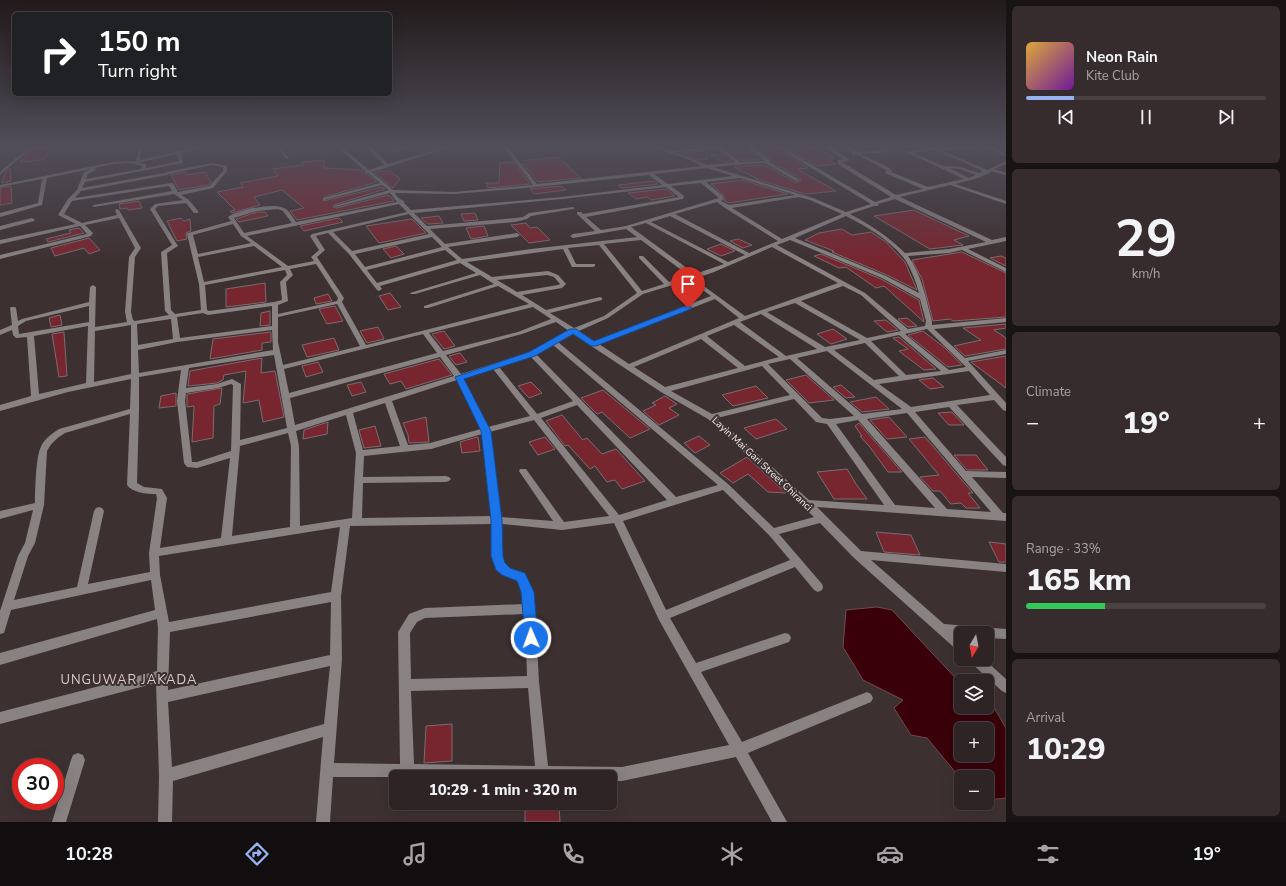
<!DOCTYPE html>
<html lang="en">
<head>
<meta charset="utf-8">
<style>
	:root { --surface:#2e2425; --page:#362c2d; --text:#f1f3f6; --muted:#a7a4a7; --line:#494142; --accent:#95b2f1 }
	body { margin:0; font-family:"Nunito Sans",sans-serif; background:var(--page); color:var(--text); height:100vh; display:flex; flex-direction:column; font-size:15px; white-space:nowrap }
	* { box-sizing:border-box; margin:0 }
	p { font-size:13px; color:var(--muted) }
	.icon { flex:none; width:22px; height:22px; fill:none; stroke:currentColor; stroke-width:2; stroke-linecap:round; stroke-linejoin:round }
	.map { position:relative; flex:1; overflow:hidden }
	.drawer { display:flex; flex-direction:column; gap:6px; padding:6px; background:#191414; width:280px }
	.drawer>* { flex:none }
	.hud { position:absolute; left:12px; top:12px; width:380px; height:84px; border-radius:6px; box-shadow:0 4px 16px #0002,0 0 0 1px var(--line); background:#202124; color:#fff; overflow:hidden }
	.needle { width:26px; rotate:190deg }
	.tools { position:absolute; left:954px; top:626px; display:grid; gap:8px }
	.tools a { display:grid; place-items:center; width:40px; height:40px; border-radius:6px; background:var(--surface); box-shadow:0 4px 16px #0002,0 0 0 1px var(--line); font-size:20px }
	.speed { position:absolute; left:12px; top:758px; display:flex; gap:8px; font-size:20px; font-weight:700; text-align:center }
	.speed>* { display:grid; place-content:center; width:52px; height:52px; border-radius:50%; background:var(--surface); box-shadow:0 4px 16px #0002,0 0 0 1px var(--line); line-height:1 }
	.speed .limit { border:6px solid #d22; background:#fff; color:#111 }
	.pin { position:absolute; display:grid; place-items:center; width:34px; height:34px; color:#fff; margin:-41px -17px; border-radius:50% 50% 50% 0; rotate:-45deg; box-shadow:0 0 4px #0007 }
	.pin .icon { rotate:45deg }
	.me { position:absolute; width:44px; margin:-22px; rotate:358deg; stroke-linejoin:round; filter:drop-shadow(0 0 3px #0008) }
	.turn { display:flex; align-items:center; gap:14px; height:84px; padding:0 20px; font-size:18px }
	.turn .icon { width:52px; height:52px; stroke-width:2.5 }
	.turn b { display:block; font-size:28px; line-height:34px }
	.big { font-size:30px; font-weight:800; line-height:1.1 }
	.drawer .tile { flex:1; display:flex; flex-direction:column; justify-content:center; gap:6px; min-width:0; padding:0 14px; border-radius:6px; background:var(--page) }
	.drawer .dial { align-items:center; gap:0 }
	.dial b { font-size:52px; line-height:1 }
	.song { display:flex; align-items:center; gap:12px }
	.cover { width:48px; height:48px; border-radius:6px; background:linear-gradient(135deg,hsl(40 70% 55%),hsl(280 70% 35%)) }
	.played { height:4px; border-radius:2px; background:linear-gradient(90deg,var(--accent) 20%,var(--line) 20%) }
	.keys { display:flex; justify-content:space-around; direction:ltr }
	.heat { display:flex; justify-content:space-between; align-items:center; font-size:22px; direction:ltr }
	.charge { height:6px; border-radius:3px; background:linear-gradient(90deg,#34c759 33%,var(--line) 0) }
	.trip { position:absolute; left:389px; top:770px; width:228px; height:40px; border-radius:6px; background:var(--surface); box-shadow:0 4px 16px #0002,0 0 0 1px var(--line); font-weight:800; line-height:40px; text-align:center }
	.dock { display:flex; height:64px; justify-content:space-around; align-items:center; background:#120e0f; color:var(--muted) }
	.dock .icon { width:28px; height:28px }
	.dock .current { color:var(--accent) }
	.dock b { font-size:18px; color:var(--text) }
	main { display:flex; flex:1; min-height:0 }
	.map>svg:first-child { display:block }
</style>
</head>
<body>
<main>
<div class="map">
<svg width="1006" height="822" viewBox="0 0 1006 822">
	<rect width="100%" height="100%" fill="#3d3031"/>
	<!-- water -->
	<path fill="#39000a" stroke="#73484f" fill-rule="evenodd" d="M877,607L892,610L961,684V707H987V700L990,701L1006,728V798L987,800V777H961V779L927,738L911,735L894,708L903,700L863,680L843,647L846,610ZM961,729H987V755H961Z"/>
	<!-- building -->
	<path fill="#772630" stroke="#7b6c6d" d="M33,146H54L43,160L20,162L33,149Z
		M815,147L835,158L827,159L836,164L817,166L788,149Z
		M778,149L808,168L797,169L836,191L805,194L756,179H758L734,167L765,165L795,182L800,181L801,179L771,161V159L759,151Z
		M707,151V159L699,160L682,153Z
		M750,152L761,160H740L731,153Z
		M722,154L731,161L724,162L710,155Z
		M558,157L581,178L538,182L521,161Z
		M324,160V168L362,170L364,174H367L377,182L324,197L323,201L382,187L385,189L334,205L333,207L336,208L389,195L394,201L297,220L290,211L304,208L282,190L254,197L260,205L232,213L230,211L235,210L217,192L243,187L240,183L278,176L273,169L303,165V162Z
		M514,162L530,184L488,188L486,183H499L500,163Z
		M10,168L11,181L2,183L5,173Z
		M380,171H390L400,179L393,188L375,173Z
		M185,172L187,175L205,172L211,182L208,185L179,190L171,175Z
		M742,180L788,194L729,203L724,201L725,199L723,194L711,184Z
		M654,181L658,184L622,188L618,185Z
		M11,186L12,203L0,205V188Z
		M561,186L566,190L534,194L530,189Z
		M666,189L675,196L651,200L647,197L636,199L628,193Z
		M139,201L142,208L128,210L127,208L120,209L119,204Z
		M914,210L969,236L954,240L963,245L930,249L874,216Z
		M257,212H265L268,216L239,222L236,219Z
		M475,213L478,220L464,221L461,214Z
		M439,216L443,223L428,224L421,218Z
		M181,218L184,221L190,219L191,231L186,233L187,239L177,241L167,221Z
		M339,218L343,222L304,231L300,226Z
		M412,219L426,233L379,243L366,226Z
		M526,223L530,228L537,227L550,240L529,243L511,225Z
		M484,226L488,236L471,239L466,228Z
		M79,228L84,233L48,242L46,239L71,233L69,230Z
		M842,229L852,235L871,232L886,242L905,262L917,290L887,275L832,252L834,251L805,240L819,233Z
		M89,238L100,250L89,254L84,248L55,256L51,248Z
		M738,239L752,245L743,248L730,241Z
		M721,244L735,251L721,256L707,249Z
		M396,246L404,254L391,258L383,249Z
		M962,252L1006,273V317L953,321L950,319L933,321L922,279L912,260Z
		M821,254L881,279L919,300L924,322L884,286L876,288L846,267L839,268L814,256Z
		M1001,256L1006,258V266L990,258Z
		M265,283L266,302L226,307V289Z
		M390,293L401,307L388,310L379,296Z
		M328,294L332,301L316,304L314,298Z
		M335,306L343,321L327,324L319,309Z
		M270,311V325L260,326L261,313Z
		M60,315L62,325L51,327L49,318Z
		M907,318L917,326L908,327L898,319Z
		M886,320L898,330L887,332L874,321Z
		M1006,324V328L994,330L1006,338V349L965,356L954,346L981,340L963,328Z
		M378,327L384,339L367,343L360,331Z
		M833,329L847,339L831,344L817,334Z
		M444,331L455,346L444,349L432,334Z
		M923,331L945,348L962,365L948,367L908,335Z
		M64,332L67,376L59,377L52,334Z
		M271,332V342L262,343V350L210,359L213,339Z
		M899,337L936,369L924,370L899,351L908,349L893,338Z
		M334,338L339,350L307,357L302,345Z
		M460,353L467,362L456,365L449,356Z
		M1006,356V388L971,362Z
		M262,358L261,373L275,371L284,417L263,422L259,400L243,403L246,371L224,375L223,380L217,383L188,386L190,371Z
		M439,359L452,375L406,389L401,381L390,384L384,374Z
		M318,362L323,372L306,377L302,366Z
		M806,375L834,400L809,403L786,380Z
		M933,378L944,387L930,389L919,380Z
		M361,382L366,392L352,396L347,385Z
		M531,382L542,393L529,398L518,386Z
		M841,385L855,397L846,398L833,387Z
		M756,386L768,398L733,406L722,395Z
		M222,388L220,404L214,406L213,438L192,442L194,406L187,407V394Z
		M603,390L633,415L650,429L630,438L602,412L597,414L581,398Z
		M176,393V406L159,408L161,396Z
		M665,396L677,404L669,408L679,415L659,425L643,411L656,405L652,403Z
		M876,397L889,409L862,412L850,402Z
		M952,412L964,425H949L938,413Z
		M562,415L583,440L587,438L602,454L616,449L645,481L622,489L615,480L607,482L595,466L590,469L568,445L565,446L546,421Z
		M426,417L429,442L409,443L408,435L403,423Z
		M889,417L907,437L887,439L870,420Z
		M776,419L787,429L756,439L744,428Z
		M328,422L327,434L303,439L304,430Z
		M859,423L902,472H888L869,446L860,436H862L855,426Z
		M375,426L381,446L364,448L359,430Z
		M699,436L710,445L695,453L684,443Z
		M477,437H478L480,451L462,453L460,442Z
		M545,437L555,449L538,455L529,442Z
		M925,437L973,493H968L980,508H966L961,503L951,504L940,491H933L920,477L939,475L909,439Z
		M954,455H976L988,470H967Z
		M747,457L786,493L768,492L748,474L733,483L720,473Z
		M847,469L856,484L867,499H834L817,472Z
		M876,532L911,535L920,555L884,552Z
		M989,542L1006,544V562H999Z
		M452,724V761L424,763L426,726Z
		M525,803H559L560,822H525Z"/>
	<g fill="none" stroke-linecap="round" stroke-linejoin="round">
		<!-- street -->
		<path fill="#898282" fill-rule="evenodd" d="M2,146H7L0,151V148Z
			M139,146H143L140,160L201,146H210L181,153L183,163L85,182L82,188L164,173L166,172L212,163L227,166V171L213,188L181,195L189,200L198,211V213H194L186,203L158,206L155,209L178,246L167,253L171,310L175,314L201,310L199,284L187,234L188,233L231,221L228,217C238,210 273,202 284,208C289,210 293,218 296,222L397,202L390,193L336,207L334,206L389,190L382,185L324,200V198L380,183L368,173H365V171L336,146H341L369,170L384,165L365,146H370L388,164L448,146H455L372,172L393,190L454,192L533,185L508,152L500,146H505L510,150L537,184L702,166L683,157L647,146H655L671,151L719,146L740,162L765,161L745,146H750L770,160L769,162L800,180L796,181L765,163L713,167L813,198L846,212L871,204L775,146H780L875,202L891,197L838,164V160L843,159L823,146H828L849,159V161L842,162L896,195L923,189L885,173V172L887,171L884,169L856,154L852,155L853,153L843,146H848L857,152L882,150L876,146H881L887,150V152L861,154L888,167L892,171L891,172L928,187L964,179L908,153V151L924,149L926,147L937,149L966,146H988L1006,154V156L984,147L943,151L987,170L1006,161V164L994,169L1006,173V175L991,171L990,173L975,179L955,184L1006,201V204L950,185L900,197L992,240L1006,237V241L968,249L1006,268V272L962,250L949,253L908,256C922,275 926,299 932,321V325L1006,318V322L934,329L965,358L1006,350V354L968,361L1006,403V411L1003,410L994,400L957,405L1006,457V466L1003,465L949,407L915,412L966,471L1006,472V478L972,477L1003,513H1006V521L817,507L861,551L1006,564V572L871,560L944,624L1006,629V639L987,638V633H961V636L957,635L961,639V651L957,650L854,558L820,523L779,534L822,584L823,587L822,590L818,592L814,590L795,567L670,618L696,663L785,633L789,634L791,638L789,642L701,672L742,742L867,692L871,694L873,698L871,702L748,753L787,822H772L736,757L622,781H610V777H333L330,822H316L323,737L173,781L172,822H158L159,776L156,683L0,724V712L157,671L158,628L157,619L0,665V653L155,610L151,580L11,610L4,633L0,634V611L18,556L25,543L33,510L0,519V511L35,503C35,490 36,459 40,449C43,440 51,434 59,429L130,409L131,379L68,392L0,411V405L31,396L27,337L16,338L13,335L12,330L0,335V330L12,325L10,308L11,307H15L16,308L18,321L22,319L89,302L90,287L93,285L96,287L95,327L127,322L125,312L129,257L135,248L119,218L85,225L93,233L91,236L0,259V255L87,234L80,226L0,244V240L76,224L58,215L68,199L77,190L84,172L91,169L47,178L42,205L0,217V213L38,203L42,179L0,187V185L113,162L133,161H136ZM718,149L735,162L707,165L676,152ZM931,150L938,151L983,171L979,173L961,167L944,166L914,153ZM177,154L179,161L146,168V164L138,163ZM130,163L142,166L141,169L86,179L88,174L96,170L95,168L113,164ZM212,165L223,167V171L209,186L178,192L173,183H171L75,198L81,191L167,175L169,174ZM707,168L733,176L668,184L654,174ZM949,168L960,169L976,175L969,178ZM649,175L662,185L562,197L411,210L404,203V201C400,200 396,196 395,193L454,194L536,187ZM740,178L795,195L729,205L721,201L724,199L722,195L706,182ZM701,183L719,198L626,226L601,230L586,217L683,199L684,196L671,186ZM169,186L172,191L94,205L92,206L94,207L174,194L183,200L155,204L150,209L172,245L161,252L165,311L169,315L135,321L133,320L131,312L135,257L141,248L119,210L117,209L115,210L117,215L82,223L64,214L72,201ZM666,187L679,197L583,214L581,212H577V214L595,231L573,234L570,236L573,238L626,229L637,237L531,249L462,259L448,247L517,237L520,235L517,233L445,244L430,229L515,222L527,219L531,216L573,209L575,208L573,207L529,213L523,217L515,218L427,226L414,213L562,199ZM799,197L810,200L842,214L782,239L732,208ZM895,199L986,242L949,249L905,253C889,237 871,225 850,214L874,206H878V204ZM717,202L725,208L778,241L749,253L675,214ZM399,204L407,212L312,234L310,236L319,250L311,257L314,261L288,266L247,236ZM278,209L283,211L292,223L244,233L234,218L257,211ZM409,214L429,234L352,251L333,232ZM670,216L745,255L728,262L651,222ZM846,216C866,226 893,242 906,261C912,271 916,282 919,293L886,276L795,238ZM646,223L724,264L695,274L631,227ZM233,224L241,236L251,243L198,254L193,235ZM328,233L349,254L377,290L379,291L382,289L380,286L460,263L476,273L410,293L411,294H415L480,275L494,284L424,306V308H428L498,286L529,304L366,345L342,302L344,298L317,257L325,250L316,236ZM432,237L442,247L365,267L355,254ZM641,240L688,275L669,282L643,256H639V258L664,284L642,291L604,244ZM790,240L882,278L920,299L926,321L925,326L908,329L865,293L777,245ZM599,245L637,293L604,316L574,328L550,313L602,300V298L600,297L546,310L522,295L562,288L566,284L558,275L548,271L492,277L467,262L563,249L572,267H593L595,266V264H576L568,248ZM254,246L282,267L204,282L198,257ZM772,247L838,283L745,316L694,279L714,272ZM445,250L457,260L377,283L367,270ZM316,264L338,298L337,301L278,314V305L288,301L286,282L293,275L290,269ZM285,270L287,275L280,282L282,300L274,302L209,311L207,310L205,285ZM547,275L554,277L560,284L558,285L517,292L497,280ZM689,280L711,296L594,341L579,331L608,318L643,294ZM843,286L861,295L901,331L867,338L801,301ZM715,299L739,318L629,364L599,344ZM795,303L860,340L825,347L767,312ZM337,304L360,346L283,365L278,342V317ZM89,306V322L19,334L18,326L26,321ZM272,306V326L180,338L177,317L203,313L208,315ZM533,307L551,319L518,332L443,351L429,333ZM761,314L817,349L786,356L740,322ZM171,319L173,339L138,345L137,324ZM556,322L569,331L551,340L529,352L461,374L446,355L522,334ZM131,325V374L94,382L95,331ZM734,325L779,357L745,366L707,336ZM88,326L86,383L39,394L34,336ZM927,329L966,367L949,370L905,334ZM272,330L273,350L139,373L138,350L177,342ZM423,334L437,353L289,393L284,369ZM573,334L661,392L708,419L814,517L774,528L728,484L558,342ZM899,335L941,371L906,375L871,341ZM701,339L738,368L665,387L634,367ZM865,343L899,376L874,380L834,350ZM553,345L718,485L676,497L536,354ZM827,351L902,409L862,414L797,358ZM274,355L287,428L240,440L241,384L232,379L217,384L186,388L189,368ZM440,357L454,376L295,425L290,398ZM531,357L573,401L537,414L499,367ZM790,359L854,416L830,419L822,418L768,364ZM762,366L790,395L712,414L671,391ZM493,369L530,416L488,427L463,378ZM181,370L177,401L184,463L187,467L197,468L230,458L221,538L160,548L167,498L162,489L144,487L137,483L139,410V377ZM969,371L990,395L911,407L879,384ZM457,380L481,429L430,443L408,445L392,401ZM231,384L233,385L231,451L197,462H192L185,401L186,393L218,388ZM794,399L816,422L827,424L884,505L809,500L717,418ZM385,403L400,446L363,450L353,413ZM577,405L667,500L619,515L541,418ZM907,413L991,512L947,509L867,419ZM130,414L127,485C133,493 146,494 156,494L157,498L149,553L150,572L88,584L104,511L102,508L99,507L96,508L94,511L77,587L14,600L28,556L35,543L44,505L47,451C51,443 57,438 65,433ZM346,415L356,453L352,518L300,526L299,446L296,431ZM534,420L609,516L564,522L526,469H520L519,471L553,521L501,517L490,432ZM858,420L935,508L895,505L836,424ZM288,433L291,446L290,527L232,536L240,446ZM482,434L492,516L362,518L363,483L446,482L449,481L451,479L449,477L446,476L363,477L364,456L431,449ZM723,490L769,535L790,560L666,610L623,521ZM614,523L659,620L729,745L622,767L548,766L539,682L535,609L533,592L525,574C518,571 508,569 504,563C499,556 502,533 502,524L562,530ZM492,524C492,539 487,565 502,574C507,577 512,578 517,580L523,592L524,604L425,608L409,614L398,632L400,764L334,763L342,659L341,596L350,526ZM340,527L331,592L169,622L160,575L159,556ZM331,602L330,655L168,690L170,632ZM525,614L527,676L411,679L410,633L417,622L425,618ZM330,666L324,724L172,767L168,702ZM528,688L535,766L414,764L411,691Z
			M276,146H280L289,158L288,159H286Z
			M388,146H392L394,150L412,146H422L393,152Z
			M29,147L32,148L0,175V172Z
			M32,218L35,220L34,221L0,230V226Z
			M969,659H984L1006,679V693L1002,691L971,663Z
			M78,753L83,755L85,760L66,822H52L71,760L73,755Z"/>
	</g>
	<!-- sky -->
	<linearGradient id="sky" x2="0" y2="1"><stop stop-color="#221a1b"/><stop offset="0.56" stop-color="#514e5a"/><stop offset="1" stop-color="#514e5a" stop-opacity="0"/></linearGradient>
	<rect width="1006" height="261" fill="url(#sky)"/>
	<!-- route -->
	<path fill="#1a73e8" stroke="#114b97" d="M688,305L692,308L691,309L596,346H591L573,334L535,356L464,379L491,431L502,520L503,556L505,563L510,568L525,573L534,592L538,638L536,643L531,644L527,643L525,638L521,592L517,581L502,575L496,570L491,556V520L481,431L455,377L529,352L570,329H576L594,341Z"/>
	<g text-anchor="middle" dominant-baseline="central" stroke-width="4" stroke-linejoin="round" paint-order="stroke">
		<!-- street labels -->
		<g font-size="10" fill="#f9f1f1" stroke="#3d3031">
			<text transform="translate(762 464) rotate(43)">Layin Mai Gari Street Chiranci</text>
		</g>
		<!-- near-neighbourhood labels -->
		<g font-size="13" letter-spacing="1" fill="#decece" stroke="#3d3031">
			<text x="129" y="680">UNGUWAR JAKADA</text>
		</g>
	</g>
</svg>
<div class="tools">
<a><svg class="needle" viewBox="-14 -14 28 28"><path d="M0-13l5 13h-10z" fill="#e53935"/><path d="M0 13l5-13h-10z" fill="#a7a4a7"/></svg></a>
<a><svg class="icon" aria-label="layers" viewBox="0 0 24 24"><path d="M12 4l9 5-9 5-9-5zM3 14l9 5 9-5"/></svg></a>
<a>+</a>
<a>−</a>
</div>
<div class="speed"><div class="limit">30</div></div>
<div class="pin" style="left:688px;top:308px;background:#d93025"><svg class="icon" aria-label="arrive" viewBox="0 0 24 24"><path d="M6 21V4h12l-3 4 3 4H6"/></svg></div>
<svg class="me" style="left:531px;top:638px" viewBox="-20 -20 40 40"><circle r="17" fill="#1a73e8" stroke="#fff" stroke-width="3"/><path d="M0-11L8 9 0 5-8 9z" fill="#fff"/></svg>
<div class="trip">10:29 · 1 min · 320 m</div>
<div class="hud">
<div class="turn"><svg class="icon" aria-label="right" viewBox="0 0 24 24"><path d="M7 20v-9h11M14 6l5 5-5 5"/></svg><div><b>150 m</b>Turn right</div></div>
</div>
</div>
<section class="drawer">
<div class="tile">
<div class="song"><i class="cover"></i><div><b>Neon Rain</b><p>Kite Club</p></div></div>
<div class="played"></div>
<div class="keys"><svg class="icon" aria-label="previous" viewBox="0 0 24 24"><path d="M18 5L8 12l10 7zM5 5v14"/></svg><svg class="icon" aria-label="pause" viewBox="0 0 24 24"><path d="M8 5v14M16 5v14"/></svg><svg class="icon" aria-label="next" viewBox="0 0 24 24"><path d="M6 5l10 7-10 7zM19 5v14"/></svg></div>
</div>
<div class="tile dial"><b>29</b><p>km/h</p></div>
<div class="tile"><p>Climate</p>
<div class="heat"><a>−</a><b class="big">19°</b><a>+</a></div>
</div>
<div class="tile"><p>Range · 33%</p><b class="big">165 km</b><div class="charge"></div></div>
<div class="tile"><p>Arrival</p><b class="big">10:29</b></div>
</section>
</main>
<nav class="dock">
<b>10:28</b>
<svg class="icon current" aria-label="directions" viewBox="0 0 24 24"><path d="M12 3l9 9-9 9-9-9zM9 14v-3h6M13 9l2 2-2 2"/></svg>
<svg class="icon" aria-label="music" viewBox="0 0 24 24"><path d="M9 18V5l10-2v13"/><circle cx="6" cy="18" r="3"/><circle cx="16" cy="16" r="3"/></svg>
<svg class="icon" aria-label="phone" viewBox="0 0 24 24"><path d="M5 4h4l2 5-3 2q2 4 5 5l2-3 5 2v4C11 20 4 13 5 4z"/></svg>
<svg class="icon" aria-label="climate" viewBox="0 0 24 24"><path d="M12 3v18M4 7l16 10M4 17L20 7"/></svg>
<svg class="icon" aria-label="car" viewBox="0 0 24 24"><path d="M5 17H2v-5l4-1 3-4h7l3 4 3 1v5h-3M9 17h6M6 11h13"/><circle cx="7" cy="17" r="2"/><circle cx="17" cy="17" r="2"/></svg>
<svg class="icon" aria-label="filters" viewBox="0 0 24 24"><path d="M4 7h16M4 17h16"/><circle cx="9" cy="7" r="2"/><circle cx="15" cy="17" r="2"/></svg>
<b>19°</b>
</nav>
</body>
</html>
